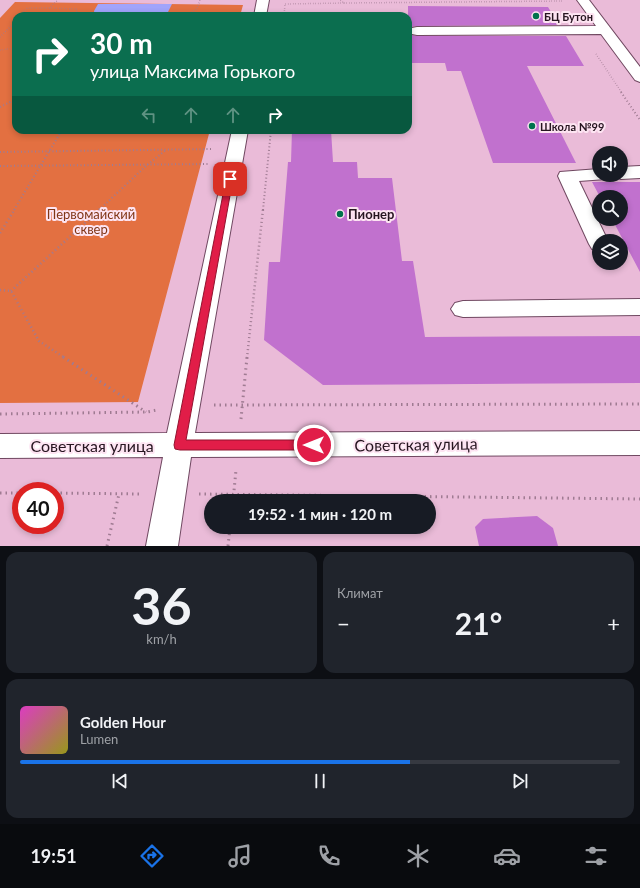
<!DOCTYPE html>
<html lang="ru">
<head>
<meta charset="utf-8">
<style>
	:root { --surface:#171b24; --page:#20242c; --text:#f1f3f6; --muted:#9ea1a6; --line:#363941; --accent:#1a73e8 }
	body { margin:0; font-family:Lato,sans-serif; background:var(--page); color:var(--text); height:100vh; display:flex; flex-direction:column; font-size:15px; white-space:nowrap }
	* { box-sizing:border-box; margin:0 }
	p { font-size:13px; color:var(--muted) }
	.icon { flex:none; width:22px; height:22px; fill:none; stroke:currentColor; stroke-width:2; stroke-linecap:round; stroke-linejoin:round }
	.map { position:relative; height:546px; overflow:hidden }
	.sheet { display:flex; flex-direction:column; gap:6px; padding:6px; background:#0d0f14; flex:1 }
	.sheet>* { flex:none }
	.hud { position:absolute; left:12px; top:12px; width:400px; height:122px; border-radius:12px; box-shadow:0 2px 6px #0003; background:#0b6e4f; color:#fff; overflow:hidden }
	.controls { position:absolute; left:592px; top:146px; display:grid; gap:8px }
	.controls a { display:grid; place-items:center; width:36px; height:36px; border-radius:50%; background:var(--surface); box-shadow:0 2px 6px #0003; font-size:20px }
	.speed { position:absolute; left:12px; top:482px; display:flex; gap:8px; font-size:20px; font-weight:700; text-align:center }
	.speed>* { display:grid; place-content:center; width:52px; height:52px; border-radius:50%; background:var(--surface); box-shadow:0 2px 6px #0003; line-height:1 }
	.speed .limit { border:6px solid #d22; background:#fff; color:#111 }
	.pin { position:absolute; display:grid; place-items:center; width:34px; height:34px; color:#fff; margin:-17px; border-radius:8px; box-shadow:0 2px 6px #0006 }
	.me { position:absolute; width:44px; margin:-22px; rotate:270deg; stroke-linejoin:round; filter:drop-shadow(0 0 3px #0008) }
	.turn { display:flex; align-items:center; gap:14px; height:84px; padding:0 12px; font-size:18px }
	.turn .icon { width:52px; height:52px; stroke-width:2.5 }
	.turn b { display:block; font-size:28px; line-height:34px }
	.lanes { display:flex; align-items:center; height:38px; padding:0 12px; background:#0003; justify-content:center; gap:20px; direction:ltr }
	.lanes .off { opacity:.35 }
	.big { font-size:30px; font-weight:700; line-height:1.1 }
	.sheet .tile { flex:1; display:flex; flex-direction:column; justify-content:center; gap:6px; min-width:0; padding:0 14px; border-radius:12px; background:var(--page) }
	.sheet .dial { align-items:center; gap:0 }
	.dial b { font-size:52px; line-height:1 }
	.song { display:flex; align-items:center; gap:12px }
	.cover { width:48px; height:48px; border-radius:6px; background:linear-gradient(135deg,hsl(310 70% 55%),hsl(60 70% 35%)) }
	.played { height:4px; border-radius:2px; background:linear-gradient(90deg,var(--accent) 65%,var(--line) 65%) }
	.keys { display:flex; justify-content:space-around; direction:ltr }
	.heat { display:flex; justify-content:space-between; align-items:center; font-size:22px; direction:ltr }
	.sheet .tiles { flex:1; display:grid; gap:6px; grid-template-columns:1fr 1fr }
	.tile:last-child { grid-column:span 2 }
	.trip { position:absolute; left:204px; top:494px; width:232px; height:40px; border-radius:20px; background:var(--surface); box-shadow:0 2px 6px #0003; font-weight:700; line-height:40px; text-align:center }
	.tab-bar { display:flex; height:64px; justify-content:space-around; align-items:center; background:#090b0e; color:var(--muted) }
	.tab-bar .icon { width:28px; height:28px }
	.tab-bar .current { color:var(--accent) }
	.tab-bar b { font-size:18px; color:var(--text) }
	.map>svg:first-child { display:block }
</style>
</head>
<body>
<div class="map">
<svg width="640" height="546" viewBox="0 0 640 546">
	<rect width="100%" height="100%" fill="#eabbd8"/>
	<!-- forest -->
	<path fill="#e37041" d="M15,2L243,5L240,16H16V130H210L138,402L0,403V18Z"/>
	<!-- water -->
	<path fill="#a1a4fb" d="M98,4H172L168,12L163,16H95L94,11Z"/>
	<!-- building -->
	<path fill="#c171ce" d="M408,6L548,7L559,25L417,26L411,27L409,32L412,35L417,36H566L584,66H527L576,163H493L461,71H447L445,63H408Z
		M292,130H331L333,162H357L358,178H392L402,261H413L425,337L640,336V383L323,385L264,340L269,262H280L288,162H291Z
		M592,182H640V272L612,219H621V197H600Z
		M537,516L553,528L558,546H479L475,527L483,519Z"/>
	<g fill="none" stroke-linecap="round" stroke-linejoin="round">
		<defs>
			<path id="minor" d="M257,0H269L266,16H254Z
				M577,0H589L640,67V82L635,80L601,34L417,35L412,34L410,31L412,28L417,27L596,26Z
				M232,130H248L195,433L640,431V455L191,457L178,546H146L163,457L0,458V434L167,433Z
				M640,166V178L621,179L613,175H621V167Z
				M599,169V175H608L606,179L579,181L608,241H599V251L592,249L589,244L558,176L560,172Z
				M640,299V315L463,317L455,315L451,309L455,303L463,301Z"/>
		</defs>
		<!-- minor casing -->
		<use href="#minor" stroke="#704861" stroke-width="2"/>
		<!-- path-far3 -->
		<path stroke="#9f7b92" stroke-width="1.5" stroke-dasharray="0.5 2" stroke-linecap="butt" d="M344,3L564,1
			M49,8L77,9L76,16
			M20,16L27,8H49L58,0
			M185,16L197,9L200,0
			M284,16L285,4L344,3L340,0
			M0,37L16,21
			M0,50L16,48
			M596,54L622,93"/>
		<!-- path-far2 -->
		<path stroke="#9f7b92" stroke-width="2" stroke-dasharray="1 2.5" stroke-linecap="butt" d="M621,92L640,120
			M0,107L16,99
			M0,152L213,149
			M0,166L210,164
			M14,210L62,130
			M99,210L147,165L166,150
			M263,210L271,130"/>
		<!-- path-far1 -->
		<path stroke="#9f7b92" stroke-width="2.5" stroke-dasharray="1 3" stroke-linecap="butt" d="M0,233L15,209
			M0,290L11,291L39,341L65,358
			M11,291L100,209
			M247,358L263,209"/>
		<!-- path -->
		<path stroke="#9f7b92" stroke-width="3" stroke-dasharray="1.5 4" stroke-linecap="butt" d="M63,357L146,412
			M214,405L640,404
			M0,414L147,412L157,410
			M241,419L247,357
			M0,493H21
			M55,493L142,494
			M199,494L640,499
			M233,501L236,470
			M107,546L119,494
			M228,546L230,527"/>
		<!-- minor -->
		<use href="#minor" fill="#fff" fill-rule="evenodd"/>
	</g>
	<!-- route -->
	<path fill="#e11d48" stroke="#92132f" d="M230,177L233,179L186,440H314L318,441L319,445L318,448L314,450H180L175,449L174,445L226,179Z"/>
	<!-- markers -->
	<g fill="#00724c" stroke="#fde4f2" stroke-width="1.5">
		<circle cx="536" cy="16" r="4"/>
		<circle cx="532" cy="126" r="4"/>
		<circle cx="340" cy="214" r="4"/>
	</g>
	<g text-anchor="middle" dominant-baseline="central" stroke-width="4" stroke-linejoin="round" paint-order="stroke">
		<!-- far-poi labels -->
		<g font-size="11" font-weight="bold" fill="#261520" stroke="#fde4f2" text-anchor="start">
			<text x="544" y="16">БЦ Бутон</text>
			<text x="540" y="126">Школа №99</text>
		</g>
		<!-- park labels -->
		<g font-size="13" fill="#803616" stroke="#fde4f2">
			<text x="91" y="214">Первомайский<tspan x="91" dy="15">сквер</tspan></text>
		</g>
		<!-- poi labels -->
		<g font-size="13" font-weight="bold" fill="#261520" stroke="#fde4f2" text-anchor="start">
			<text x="348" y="214">Пионер</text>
		</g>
		<!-- near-street labels -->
		<g font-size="16" fill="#261520" stroke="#fde4f2">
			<text transform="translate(416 444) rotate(-1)">Советская улица</text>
			<text x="92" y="445">Советская улица</text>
		</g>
	</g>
</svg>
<div class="controls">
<a><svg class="icon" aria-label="sound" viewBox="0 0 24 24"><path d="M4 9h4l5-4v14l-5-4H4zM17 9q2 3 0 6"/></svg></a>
<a><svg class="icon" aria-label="search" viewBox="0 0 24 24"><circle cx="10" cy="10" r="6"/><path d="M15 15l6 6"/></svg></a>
<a><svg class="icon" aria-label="layers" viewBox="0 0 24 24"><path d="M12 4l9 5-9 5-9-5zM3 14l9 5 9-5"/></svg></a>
</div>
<div class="speed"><div class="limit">40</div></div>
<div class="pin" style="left:230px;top:179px;background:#d93025"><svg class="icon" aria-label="arrive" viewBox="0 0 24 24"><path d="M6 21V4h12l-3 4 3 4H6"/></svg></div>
<svg class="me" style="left:314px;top:445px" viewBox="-20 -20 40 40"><circle r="17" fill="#e11d48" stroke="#fff" stroke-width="3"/><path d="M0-11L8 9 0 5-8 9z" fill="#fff"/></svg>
<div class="trip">19:52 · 1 мин · 120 m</div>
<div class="hud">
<div class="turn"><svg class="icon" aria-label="right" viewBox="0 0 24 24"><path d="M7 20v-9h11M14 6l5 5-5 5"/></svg><div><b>30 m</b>улица Максима Горького</div></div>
<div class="lanes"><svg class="icon off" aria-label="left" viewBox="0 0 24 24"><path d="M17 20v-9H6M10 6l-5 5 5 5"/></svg><svg class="icon off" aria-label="ahead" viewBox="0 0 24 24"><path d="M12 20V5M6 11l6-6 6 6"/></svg><svg class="icon off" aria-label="ahead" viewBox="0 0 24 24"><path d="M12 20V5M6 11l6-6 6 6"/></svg><svg class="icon" aria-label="right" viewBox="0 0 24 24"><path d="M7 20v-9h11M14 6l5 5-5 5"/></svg></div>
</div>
</div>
<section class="sheet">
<div class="tiles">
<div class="tile dial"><b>36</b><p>km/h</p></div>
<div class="tile"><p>Климат</p>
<div class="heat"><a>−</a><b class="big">21°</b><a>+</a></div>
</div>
<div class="tile">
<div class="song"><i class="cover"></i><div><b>Golden Hour</b><p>Lumen</p></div></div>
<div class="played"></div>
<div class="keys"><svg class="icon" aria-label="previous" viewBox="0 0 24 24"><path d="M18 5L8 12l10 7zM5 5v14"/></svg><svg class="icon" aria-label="pause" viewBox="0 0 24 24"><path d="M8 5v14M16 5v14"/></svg><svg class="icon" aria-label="next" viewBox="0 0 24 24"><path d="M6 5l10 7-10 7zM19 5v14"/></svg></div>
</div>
</div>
</section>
<nav class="tab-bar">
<b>19:51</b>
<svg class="icon current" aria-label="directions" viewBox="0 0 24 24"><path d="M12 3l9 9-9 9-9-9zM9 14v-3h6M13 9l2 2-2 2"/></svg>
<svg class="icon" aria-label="music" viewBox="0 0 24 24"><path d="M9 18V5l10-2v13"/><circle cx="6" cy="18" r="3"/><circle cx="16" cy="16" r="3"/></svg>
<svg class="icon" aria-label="phone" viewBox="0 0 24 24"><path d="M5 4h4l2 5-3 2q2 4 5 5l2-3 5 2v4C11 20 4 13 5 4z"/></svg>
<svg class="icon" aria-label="climate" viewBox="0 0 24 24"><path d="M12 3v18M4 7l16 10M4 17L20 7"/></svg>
<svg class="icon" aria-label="car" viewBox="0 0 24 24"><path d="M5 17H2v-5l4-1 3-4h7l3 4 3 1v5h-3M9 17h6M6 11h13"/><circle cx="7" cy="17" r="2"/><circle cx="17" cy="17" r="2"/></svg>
<svg class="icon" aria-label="filters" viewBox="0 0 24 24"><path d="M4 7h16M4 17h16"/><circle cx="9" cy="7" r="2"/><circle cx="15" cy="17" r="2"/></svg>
</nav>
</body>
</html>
